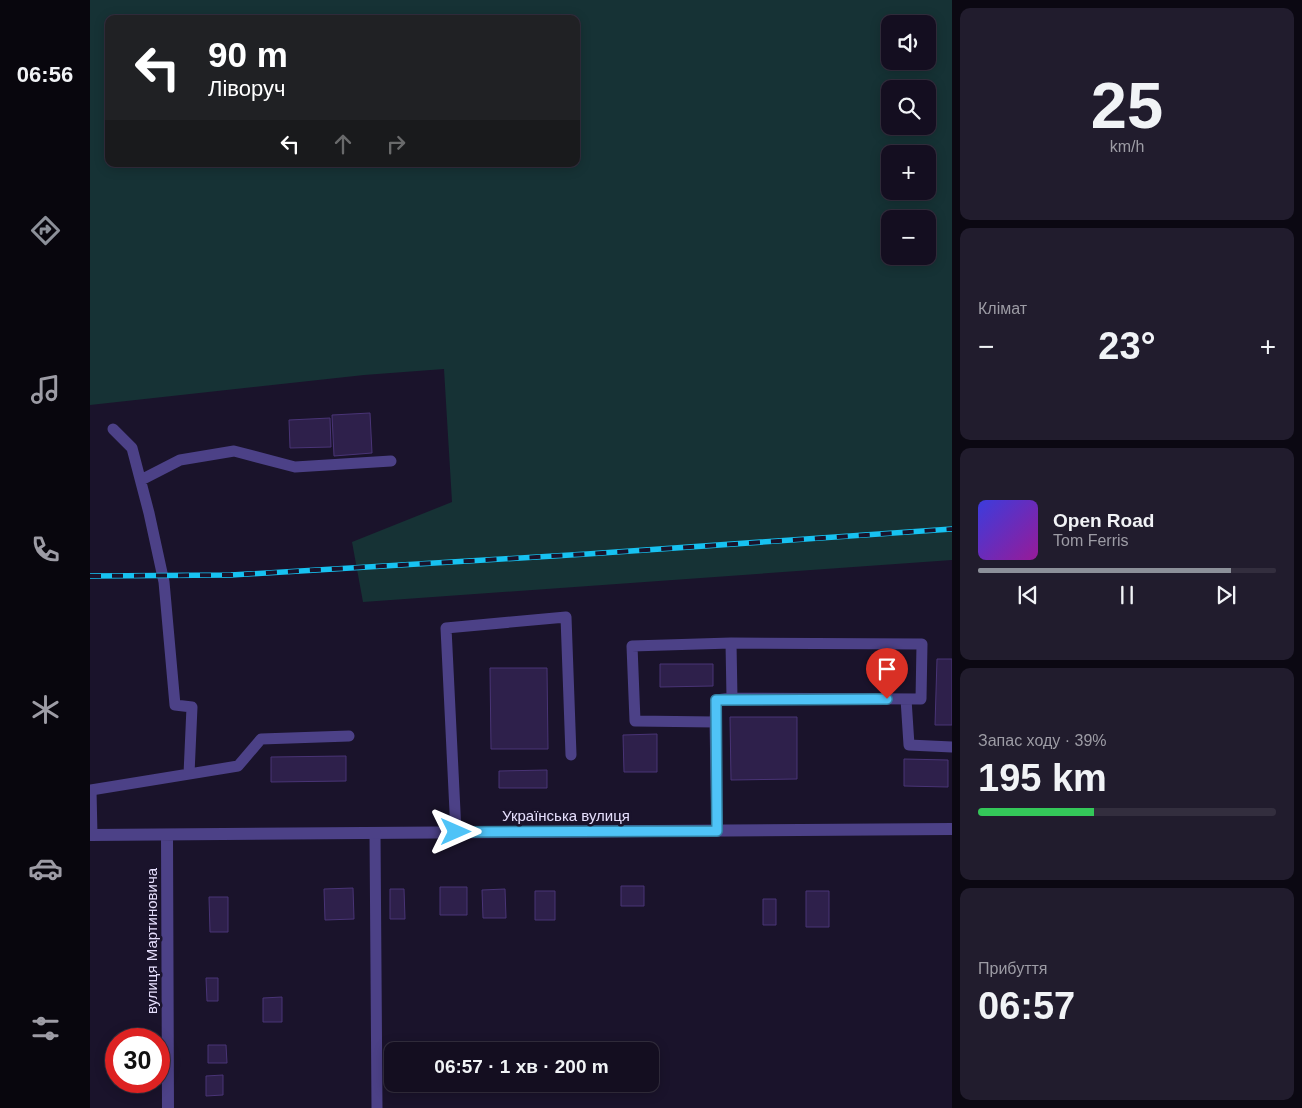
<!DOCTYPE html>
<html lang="uk">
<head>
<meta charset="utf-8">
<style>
	:root { --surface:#140e20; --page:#211c2d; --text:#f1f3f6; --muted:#9d9ca5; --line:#332e3e; --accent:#8c9099 }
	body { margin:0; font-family:Arial,sans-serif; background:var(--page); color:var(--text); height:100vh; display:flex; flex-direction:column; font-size:19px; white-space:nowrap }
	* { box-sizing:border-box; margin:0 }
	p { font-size:16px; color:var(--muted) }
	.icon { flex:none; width:28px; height:28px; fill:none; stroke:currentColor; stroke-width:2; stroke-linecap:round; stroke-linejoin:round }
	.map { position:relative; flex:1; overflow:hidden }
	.sheet { display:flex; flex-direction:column; gap:8px; padding:8px; background:#0b0812; width:350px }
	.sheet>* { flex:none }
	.top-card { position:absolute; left:15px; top:15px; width:475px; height:152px; border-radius:10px; box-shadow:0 2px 12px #0003,0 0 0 1px var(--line); background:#202124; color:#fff; overflow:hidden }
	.tools { position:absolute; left:791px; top:15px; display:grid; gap:10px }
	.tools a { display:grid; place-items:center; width:55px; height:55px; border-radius:10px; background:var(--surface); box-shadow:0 2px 12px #0003,0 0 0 1px var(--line); font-size:25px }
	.speed { position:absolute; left:15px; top:1028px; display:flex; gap:10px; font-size:25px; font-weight:700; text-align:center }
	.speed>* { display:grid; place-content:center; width:65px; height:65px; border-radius:50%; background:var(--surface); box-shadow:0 2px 12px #0003,0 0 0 1px var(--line); line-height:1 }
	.speed .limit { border:8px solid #d22; background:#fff; color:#111 }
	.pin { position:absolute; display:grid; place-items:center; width:42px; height:42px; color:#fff; margin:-51px -21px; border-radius:50% 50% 50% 0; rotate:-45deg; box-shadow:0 0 5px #0007 }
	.pin .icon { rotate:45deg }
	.me { position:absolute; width:55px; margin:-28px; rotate:90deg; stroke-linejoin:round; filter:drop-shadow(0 0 4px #0008) }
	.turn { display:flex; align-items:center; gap:18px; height:105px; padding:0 20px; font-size:22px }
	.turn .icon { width:65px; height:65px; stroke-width:2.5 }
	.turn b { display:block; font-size:35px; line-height:42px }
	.lanes { display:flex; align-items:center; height:48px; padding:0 20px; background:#0003; justify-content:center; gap:25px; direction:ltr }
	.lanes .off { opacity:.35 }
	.big { font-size:38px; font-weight:800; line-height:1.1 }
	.sheet .tile { flex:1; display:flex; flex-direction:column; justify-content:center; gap:8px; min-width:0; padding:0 18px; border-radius:10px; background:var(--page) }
	.sheet .dial { align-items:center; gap:0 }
	.dial b { font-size:65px; line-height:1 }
	.song { display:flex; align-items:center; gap:15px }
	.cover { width:60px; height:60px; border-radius:8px; background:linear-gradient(135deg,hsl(240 70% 55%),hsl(300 70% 35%)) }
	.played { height:5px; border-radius:2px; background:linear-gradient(90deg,var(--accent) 85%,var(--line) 85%) }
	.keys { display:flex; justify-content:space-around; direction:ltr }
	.heat { display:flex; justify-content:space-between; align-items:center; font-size:28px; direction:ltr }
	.charge { height:8px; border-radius:4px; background:linear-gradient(90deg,#34c759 39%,var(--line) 0) }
	.trip { position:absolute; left:294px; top:1042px; width:275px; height:50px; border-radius:10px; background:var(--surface); box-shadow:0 2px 12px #0003,0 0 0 1px var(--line); font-weight:800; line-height:50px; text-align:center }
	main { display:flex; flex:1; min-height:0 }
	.dock { display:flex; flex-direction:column; width:90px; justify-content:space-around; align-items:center; background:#08060d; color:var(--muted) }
	.dock .icon { width:35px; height:35px }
	.dock .on { color:var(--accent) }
	.dock b { font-size:22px; color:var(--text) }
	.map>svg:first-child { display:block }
</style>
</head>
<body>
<main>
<nav class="dock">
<b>06:56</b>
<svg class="icon on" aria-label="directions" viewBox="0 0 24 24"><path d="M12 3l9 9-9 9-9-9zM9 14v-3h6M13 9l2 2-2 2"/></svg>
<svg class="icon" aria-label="music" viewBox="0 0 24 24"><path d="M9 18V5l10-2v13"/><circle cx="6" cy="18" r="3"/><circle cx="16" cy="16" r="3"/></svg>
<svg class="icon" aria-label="phone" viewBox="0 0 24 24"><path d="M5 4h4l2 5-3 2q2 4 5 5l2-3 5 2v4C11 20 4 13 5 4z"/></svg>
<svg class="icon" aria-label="climate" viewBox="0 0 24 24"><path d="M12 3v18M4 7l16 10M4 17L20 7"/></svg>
<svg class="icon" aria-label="car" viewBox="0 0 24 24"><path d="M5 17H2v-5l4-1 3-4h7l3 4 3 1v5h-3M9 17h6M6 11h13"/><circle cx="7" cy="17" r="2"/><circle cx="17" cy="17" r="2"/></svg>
<svg class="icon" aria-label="filters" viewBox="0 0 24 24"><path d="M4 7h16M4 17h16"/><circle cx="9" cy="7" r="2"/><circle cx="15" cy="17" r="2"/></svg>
</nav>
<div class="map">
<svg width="862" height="1108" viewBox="0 0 862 1108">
	<rect width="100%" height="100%" fill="#1a132b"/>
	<!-- green -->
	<path fill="#163235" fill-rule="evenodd" d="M0,0H862V560L273,602L262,542L362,502L354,369L274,375L0,405ZM19,19H486V164H19ZM800,24H838V61H800ZM800,89H838V126H800ZM800,154H838V191H800ZM800,219H838V256H800Z"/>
	<!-- building -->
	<path fill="#2e204b" stroke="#493476" d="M280,413L282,453L244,456L242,415Z
		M240,418L241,447L200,448L199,420Z
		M847,659H862V725H845Z
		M570,664H623V686L570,687Z
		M400,668H457L458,749H401Z
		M640,717H707V779L641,780Z
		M567,734V772H534L533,735Z
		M256,756V781L181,782V757Z
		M814,759L858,760V787L814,786Z
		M457,770V788H409V771Z
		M531,886H554V906H531Z
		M350,887H377V915H350Z
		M263,888L264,919L235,920L234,889Z
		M300,889H314L315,919H300Z
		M415,889L416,918H393L392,890Z
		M445,891H465V920H445Z
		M716,891H739V927H716Z
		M119,897H138V932H120Z
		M673,899H686V925H673Z
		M116,978H128V1001H117Z
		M192,997V1022H173V998Z
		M118,1045H136L137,1063H118Z
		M133,1075V1095L116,1096V1076Z"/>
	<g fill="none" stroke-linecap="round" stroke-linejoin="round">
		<!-- lane -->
		<path stroke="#4c4187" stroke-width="11" d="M23,429L42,448L59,513L74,582L85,705L102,707L99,774
			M51,480L90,460L144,451L205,467L301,461
			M641,643L832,644L831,699L642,698
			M816,699L819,745L862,747
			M625,722L626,700L642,698L641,643L542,646L545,721L625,722L627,831
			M366,832L356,628L476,617L481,755
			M285,833L287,1108
			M2,835L1,790L148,766L171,739L259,736"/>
		<!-- street -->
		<path stroke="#4c4187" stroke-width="12" d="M0,835L862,829
			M77,835L78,1108"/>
		<defs>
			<path id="rail" d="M0,576L141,575L497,554L862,529"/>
		</defs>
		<!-- rail casing -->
		<use href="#rail" stroke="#17c2f1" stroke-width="5.5"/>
		<!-- rail -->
		<use href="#rail" stroke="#1a132b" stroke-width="4" stroke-dasharray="11" stroke-linecap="butt"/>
	</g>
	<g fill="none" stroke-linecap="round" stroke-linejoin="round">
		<defs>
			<path id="route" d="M366,832L627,831L626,700L797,699"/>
		</defs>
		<!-- route casing -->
		<use href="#route" stroke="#337fa1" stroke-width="12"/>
		<!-- route -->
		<use href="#route" stroke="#4fc3f7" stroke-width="9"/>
	</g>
	<g text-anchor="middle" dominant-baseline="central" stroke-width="5" stroke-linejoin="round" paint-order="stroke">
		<!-- street labels -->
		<g font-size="15" fill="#e6dffd" stroke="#1a132b">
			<text x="476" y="815">Українська вулиця</text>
			<text transform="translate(61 941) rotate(-90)">вулиця Мартиновича</text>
		</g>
	</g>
</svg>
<div class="tools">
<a><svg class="icon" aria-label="sound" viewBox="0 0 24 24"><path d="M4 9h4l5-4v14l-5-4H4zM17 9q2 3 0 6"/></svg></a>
<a><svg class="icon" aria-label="search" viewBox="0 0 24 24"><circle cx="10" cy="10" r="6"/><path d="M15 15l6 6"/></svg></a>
<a>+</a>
<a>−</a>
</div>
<div class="speed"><div class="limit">30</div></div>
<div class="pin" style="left:797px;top:699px;background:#d93025"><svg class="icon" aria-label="arrive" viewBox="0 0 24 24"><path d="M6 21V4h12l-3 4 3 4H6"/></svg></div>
<svg class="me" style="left:366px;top:832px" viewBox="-20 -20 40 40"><path d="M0-17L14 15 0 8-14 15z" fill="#4fc3f7" stroke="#fff" stroke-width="4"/></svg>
<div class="trip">06:57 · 1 хв · 200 m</div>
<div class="top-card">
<div class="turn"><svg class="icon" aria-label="left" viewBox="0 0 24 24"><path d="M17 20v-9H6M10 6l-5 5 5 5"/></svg><div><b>90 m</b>Ліворуч</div></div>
<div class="lanes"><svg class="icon" aria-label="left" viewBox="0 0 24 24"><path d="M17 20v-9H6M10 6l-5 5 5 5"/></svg><svg class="icon off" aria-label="ahead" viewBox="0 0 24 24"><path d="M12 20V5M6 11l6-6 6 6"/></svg><svg class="icon off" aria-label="right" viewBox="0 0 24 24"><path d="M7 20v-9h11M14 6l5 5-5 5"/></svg></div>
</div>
</div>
<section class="sheet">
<div class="tile dial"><b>25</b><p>km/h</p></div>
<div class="tile"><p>Клімат</p>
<div class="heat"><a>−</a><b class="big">23°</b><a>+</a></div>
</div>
<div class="tile">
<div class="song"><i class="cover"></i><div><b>Open Road</b><p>Tom Ferris</p></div></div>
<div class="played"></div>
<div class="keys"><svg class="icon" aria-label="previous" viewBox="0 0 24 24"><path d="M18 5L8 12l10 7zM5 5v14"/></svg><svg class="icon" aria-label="pause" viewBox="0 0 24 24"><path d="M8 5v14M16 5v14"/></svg><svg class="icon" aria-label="next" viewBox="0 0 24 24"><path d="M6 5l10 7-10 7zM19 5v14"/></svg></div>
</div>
<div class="tile"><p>Запас ходу · 39%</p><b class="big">195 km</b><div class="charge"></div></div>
<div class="tile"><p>Прибуття</p><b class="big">06:57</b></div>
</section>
</main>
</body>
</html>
